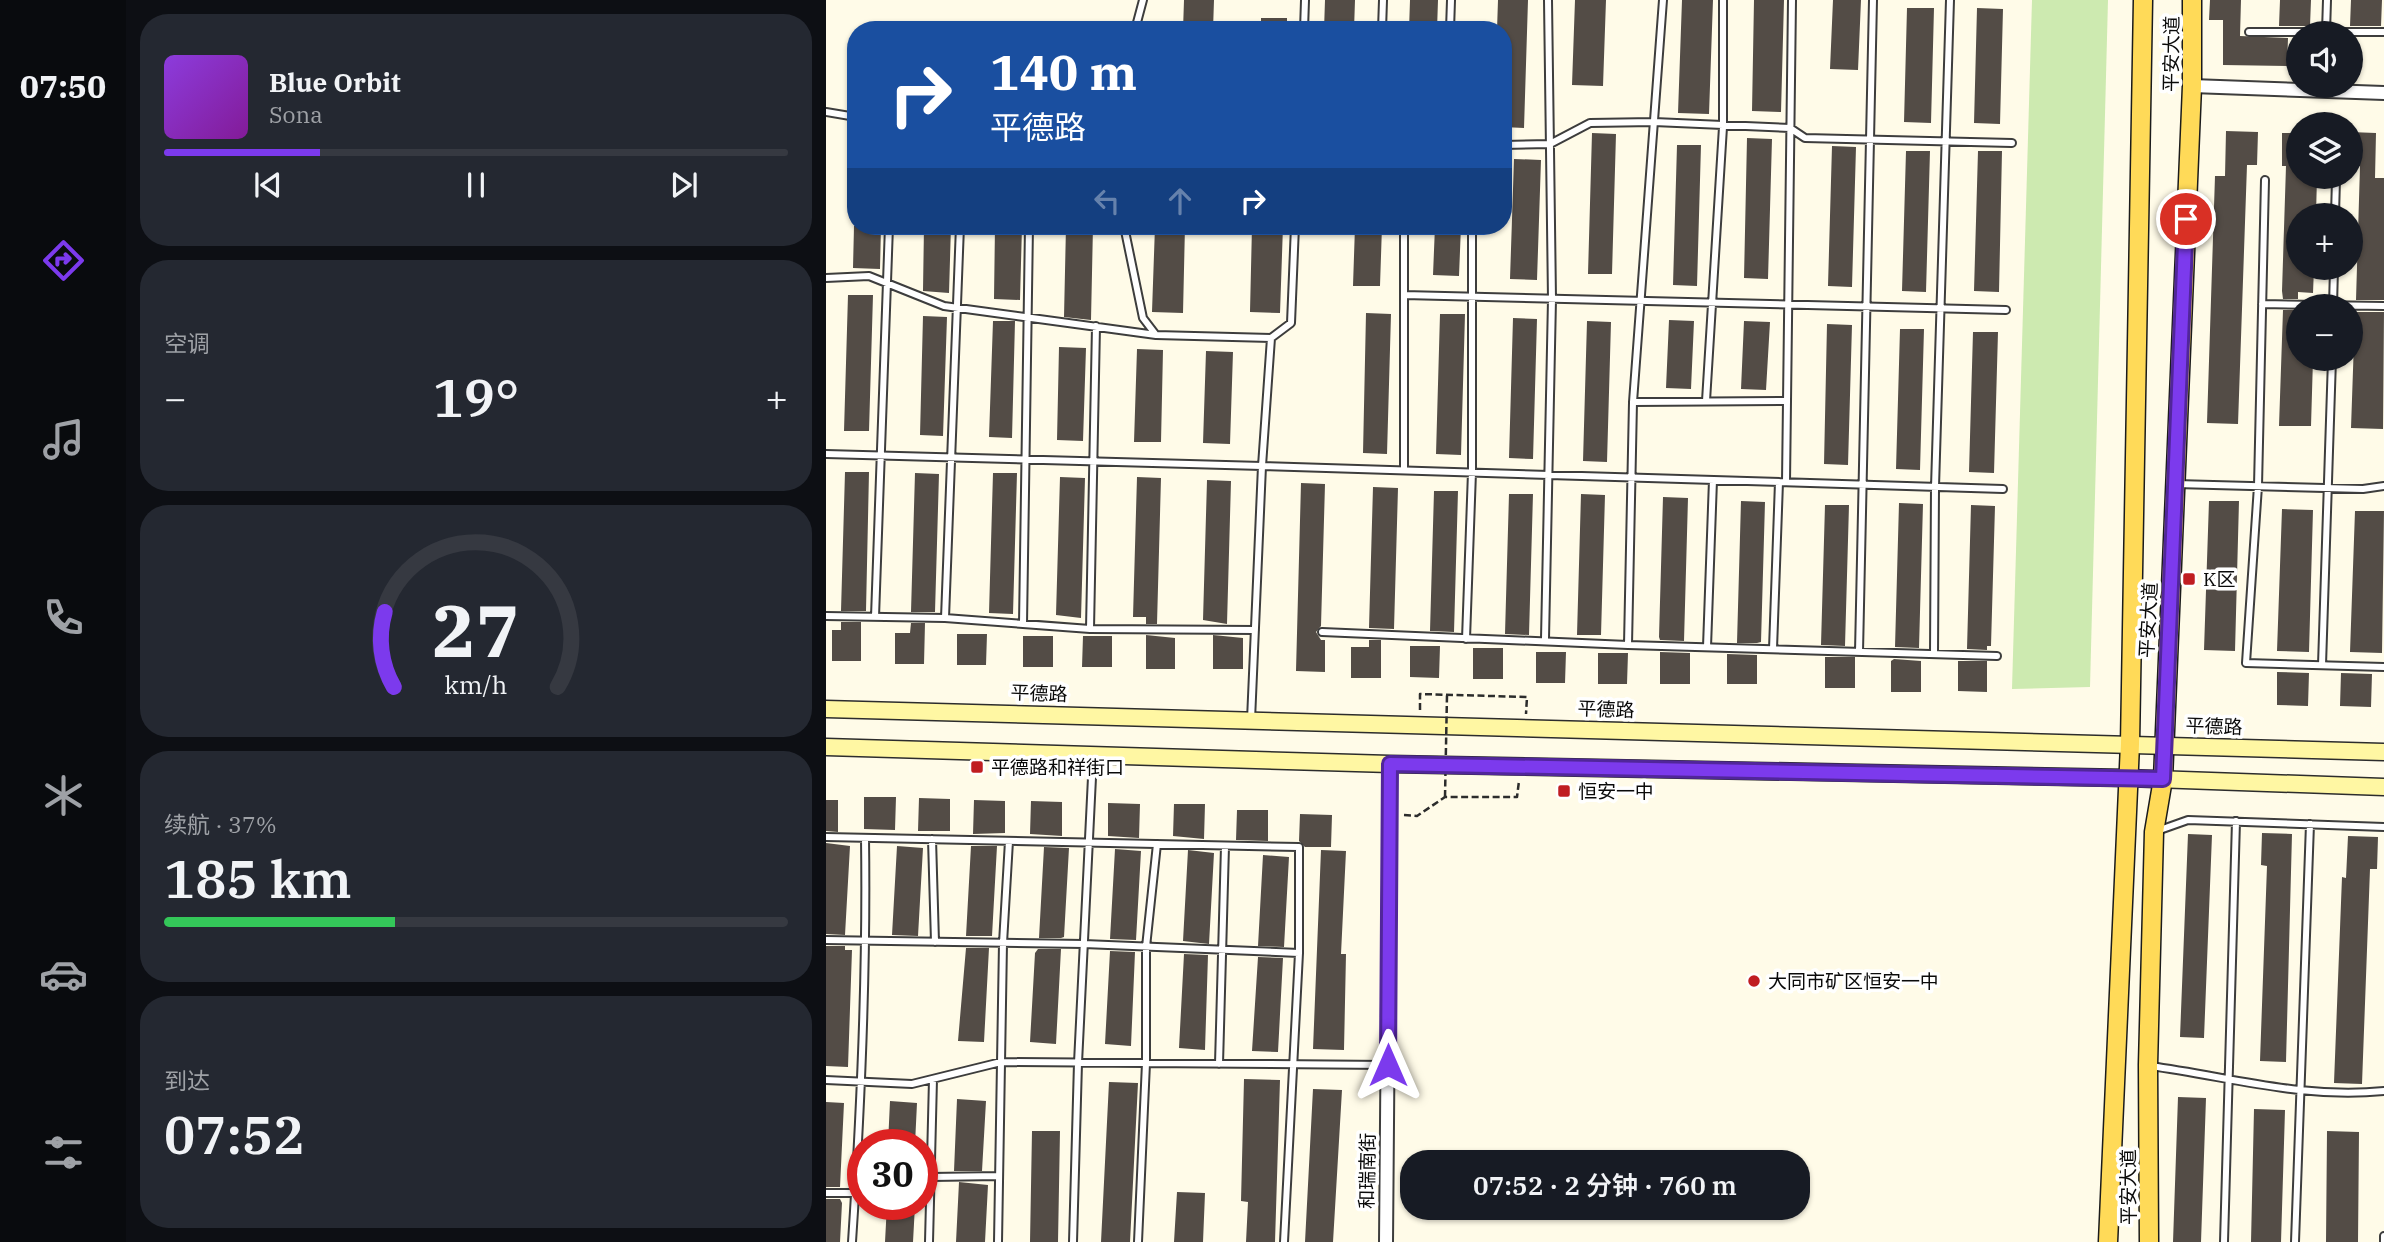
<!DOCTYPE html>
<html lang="zh">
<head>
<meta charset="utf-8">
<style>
	:root { --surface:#171b24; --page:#242831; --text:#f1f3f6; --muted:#9ea1a6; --line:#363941; --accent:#7c3aed }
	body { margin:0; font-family:"IBM Plex Serif","Noto Sans SC",serif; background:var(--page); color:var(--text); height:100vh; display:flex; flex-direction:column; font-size:26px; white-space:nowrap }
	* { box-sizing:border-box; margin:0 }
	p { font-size:23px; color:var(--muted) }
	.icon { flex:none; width:38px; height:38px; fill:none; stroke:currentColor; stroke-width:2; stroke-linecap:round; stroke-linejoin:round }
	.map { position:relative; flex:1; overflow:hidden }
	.details { display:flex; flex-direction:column; gap:14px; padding:14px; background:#0d0f14; width:700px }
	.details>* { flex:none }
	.hud { position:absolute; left:21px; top:21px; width:665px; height:214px; border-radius:28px; box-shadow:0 2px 5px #0004; background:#1a4fa0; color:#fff; overflow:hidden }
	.buttons { position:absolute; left:1460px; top:21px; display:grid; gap:14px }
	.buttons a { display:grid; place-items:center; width:77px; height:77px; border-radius:50%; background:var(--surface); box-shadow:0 2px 5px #0004; font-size:35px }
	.speed { position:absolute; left:21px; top:1129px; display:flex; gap:14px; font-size:35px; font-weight:700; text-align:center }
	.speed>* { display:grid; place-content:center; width:91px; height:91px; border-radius:50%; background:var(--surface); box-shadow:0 2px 5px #0004; line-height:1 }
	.speed .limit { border:10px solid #d22; background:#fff; color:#111 }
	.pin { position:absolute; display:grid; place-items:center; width:60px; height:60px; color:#fff; margin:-30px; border:4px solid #fff; border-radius:50%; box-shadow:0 2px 7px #0007 }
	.me { position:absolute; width:77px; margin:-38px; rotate:0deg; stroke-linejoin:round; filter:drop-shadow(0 0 5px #0008) }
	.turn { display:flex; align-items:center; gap:24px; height:147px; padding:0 28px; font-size:32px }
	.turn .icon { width:91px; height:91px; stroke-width:2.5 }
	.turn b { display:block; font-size:49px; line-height:60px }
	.lanes { display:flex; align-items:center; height:66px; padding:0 28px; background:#0003; justify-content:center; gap:35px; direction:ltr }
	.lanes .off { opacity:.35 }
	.big { font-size:52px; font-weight:600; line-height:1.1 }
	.details .tile { flex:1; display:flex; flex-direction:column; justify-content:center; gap:10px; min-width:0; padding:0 24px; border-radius:28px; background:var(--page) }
	.details .dial { align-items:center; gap:0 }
	.dial svg { height:182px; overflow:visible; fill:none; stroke:var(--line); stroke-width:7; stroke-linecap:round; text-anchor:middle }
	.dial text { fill:var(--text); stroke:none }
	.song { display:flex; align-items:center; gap:21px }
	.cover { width:84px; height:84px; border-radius:10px; background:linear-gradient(135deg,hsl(270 70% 55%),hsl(290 70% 35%)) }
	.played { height:7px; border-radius:4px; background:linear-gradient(90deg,var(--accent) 25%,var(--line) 25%) }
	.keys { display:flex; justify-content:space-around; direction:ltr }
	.heat { display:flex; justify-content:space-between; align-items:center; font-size:38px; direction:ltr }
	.charge { height:10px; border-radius:5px; background:linear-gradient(90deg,#34c759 37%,var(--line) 0) }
	.trip { position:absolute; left:574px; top:1150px; width:410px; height:70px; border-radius:28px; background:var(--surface); box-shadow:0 2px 5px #0004; font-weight:600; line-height:70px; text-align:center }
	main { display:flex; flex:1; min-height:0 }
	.tabs { display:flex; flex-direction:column; width:126px; justify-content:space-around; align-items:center; background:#090b0e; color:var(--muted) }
	.tabs .icon { width:49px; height:49px }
	.tabs .selected { color:var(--accent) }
	.tabs b { font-size:32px; color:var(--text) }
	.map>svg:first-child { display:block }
</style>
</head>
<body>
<main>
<nav class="tabs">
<b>07:50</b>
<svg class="icon selected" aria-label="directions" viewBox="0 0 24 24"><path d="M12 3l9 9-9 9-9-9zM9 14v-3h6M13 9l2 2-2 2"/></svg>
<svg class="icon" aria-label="music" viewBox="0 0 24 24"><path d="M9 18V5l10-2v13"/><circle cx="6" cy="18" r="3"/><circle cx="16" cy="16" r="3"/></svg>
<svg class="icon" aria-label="phone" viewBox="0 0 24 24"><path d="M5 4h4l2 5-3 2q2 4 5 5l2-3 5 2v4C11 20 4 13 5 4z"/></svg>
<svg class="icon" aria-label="climate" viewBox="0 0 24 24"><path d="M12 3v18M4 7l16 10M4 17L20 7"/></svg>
<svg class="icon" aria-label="car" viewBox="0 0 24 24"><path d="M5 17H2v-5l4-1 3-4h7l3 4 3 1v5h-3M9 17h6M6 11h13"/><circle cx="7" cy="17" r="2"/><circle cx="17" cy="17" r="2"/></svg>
<svg class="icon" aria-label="filters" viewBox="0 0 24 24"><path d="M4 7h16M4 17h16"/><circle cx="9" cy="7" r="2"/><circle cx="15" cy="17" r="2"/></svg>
</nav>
<section class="details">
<div class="tile">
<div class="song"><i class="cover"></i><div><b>Blue Orbit</b><p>Sona</p></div></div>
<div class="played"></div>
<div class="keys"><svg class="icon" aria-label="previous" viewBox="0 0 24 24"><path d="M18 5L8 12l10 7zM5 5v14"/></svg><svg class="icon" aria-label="pause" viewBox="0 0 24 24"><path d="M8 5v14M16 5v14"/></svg><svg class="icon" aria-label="next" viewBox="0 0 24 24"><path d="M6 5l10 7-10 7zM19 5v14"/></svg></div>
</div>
<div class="tile"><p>空调</p>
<div class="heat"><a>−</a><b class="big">19°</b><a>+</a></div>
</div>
<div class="tile dial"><svg viewBox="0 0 100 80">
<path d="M14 69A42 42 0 1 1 86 69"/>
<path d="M14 69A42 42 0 0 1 10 36" stroke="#7c3aed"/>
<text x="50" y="56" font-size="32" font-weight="700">27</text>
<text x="50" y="72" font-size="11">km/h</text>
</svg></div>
<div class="tile"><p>续航 · 37%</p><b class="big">185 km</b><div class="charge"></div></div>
<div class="tile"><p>到达</p><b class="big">07:52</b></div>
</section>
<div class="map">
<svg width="1558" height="1242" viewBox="0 0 1558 1242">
	<rect width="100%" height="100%" fill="#fffbe8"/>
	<!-- green -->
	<path fill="#cdeab0" d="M1206,0H1282L1264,687L1186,689Z"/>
	<!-- building -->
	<path fill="#534c46" d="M358,0H388L387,30H357Z
		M499,0H529L528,30H498Z
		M584,0H612L611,30H583Z
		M672,0H702L698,128L677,127V30H671Z
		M749,0H780L777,86L746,85Z
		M856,0H887L883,114L852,113Z
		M928,0H958L955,112L926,111Z
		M1007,0H1035L1032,70L1004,69Z
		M1384,0H1415L1414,36L1462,38L1461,66L1397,65V20H1383Z
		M1454,0H1485L1484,26H1453Z
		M1525,0H1556L1555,26H1524Z
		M1081,8H1108L1105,123L1078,122Z
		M1151,8L1177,9L1174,124L1148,123Z
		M435,18H461V30H435Z
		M1400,131L1432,132L1431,165H1421L1412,424L1381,423L1389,176H1399Z
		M1524,132L1550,133L1549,178H1558V300H1530L1534,166H1524Z
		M766,133L790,134L786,274H762Z
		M1456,133H1472V177H1491L1490,215H1472V268H1488L1487,293L1472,292V299H1457L1456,291L1460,166H1456Z
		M921,138L946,139L942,279L918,278Z
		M851,145H875L871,286L847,285Z
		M1006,146L1030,147L1026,287L1002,286Z
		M1080,151H1104L1100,292L1076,291Z
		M1152,151H1176L1173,292L1148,291Z
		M688,159L715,160L711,280L684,279Z
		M28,226H55L54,269L27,268Z
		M98,226H125L123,293L97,291Z
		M169,226H196L194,300L168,299Z
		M240,226H267L265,320L238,317Z
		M329,226H359L357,313L326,312Z
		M426,226H457L454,313L424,312Z
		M529,226H556L554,286H527Z
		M609,226H635L633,276L607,275Z
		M22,295H47L43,431H18Z
		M1457,310H1472V359H1487L1485,426H1453Z
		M1529,312H1558L1557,429L1525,428Z
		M540,313L565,314L561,454L537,453Z
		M614,314H639L635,455L610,454Z
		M97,316L121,317L117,436L94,435Z
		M687,318L711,319L707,459L683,458Z
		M843,320L868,321L865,389L840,388Z
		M167,321H189L186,438L163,437Z
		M761,321L785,322L781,462L757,461Z
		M918,321L944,322L940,390L915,389Z
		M1001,324L1026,325L1022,465L998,464Z
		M1074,329H1098L1094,470L1070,469Z
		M1147,332H1172L1168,473L1143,472Z
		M233,347L260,348L257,441L231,440Z
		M311,349L337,350L335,442H308Z
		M380,351L407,352L404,444L377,443Z
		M19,472H43L40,611H15Z
		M89,473L113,474L109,612H85Z
		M167,473H191L187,614L163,613Z
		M234,477L259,478L255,618L230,615Z
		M311,477L335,478L331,624H320V617H307Z
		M381,480L405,481L401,624L377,620Z
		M475,483L499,484L495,626L490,632L495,640H499V672L470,671Z
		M547,487L572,488L568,629L543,628Z
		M608,491H632L628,632L604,631Z
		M683,494H707L703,635L679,634Z
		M755,494L779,495L775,635H751Z
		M837,497L862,498L858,641L834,640L833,637Z
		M915,501L939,502L935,642L931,643H911Z
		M1383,501H1413L1409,651L1378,650Z
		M1073,503L1097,504L1093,648L1069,647Z
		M999,505H1023L1019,646L995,645Z
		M1145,505L1169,506L1165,646H1161V650L1141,649Z
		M1456,509L1487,510L1483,652L1451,651Z
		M1529,511H1558L1556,653L1524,652Z
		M15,622H35V661H6V630H15Z
		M85,623H99L98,664H69V633H84Z
		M131,634H161L160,665H131Z
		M320,635L349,638V669H320Z
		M387,635L417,638V669H387Z
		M197,636H227V667H197Z
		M257,636H286V667H256Z
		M543,640H555V678H525V647H543Z
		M584,646H614L613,678L584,677Z
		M647,648H677V679H647Z
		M710,652H740L739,683H710Z
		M834,652L864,653V684H834Z
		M772,653H802L801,684H772Z
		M901,654L931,655V684H901Z
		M999,657H1029V688H999Z
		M1068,659L1095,661V692H1065V661Z
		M1132,661H1161V692L1132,691Z
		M1451,672L1483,673L1482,706L1451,705Z
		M1515,673L1546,674L1545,707L1514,706Z
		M38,797H70L69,830L38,829Z
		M93,798L124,799V831H92Z
		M0,800H12V832L0,831Z
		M148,800L179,801V833L147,834Z
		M205,801L236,802V836L204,834Z
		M282,803L314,804L313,838L282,836Z
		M348,804H379L378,839L347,836Z
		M411,810H442V841L410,840Z
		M474,814L506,815L505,847H479L473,841Z
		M1436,833L1466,834L1460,1062L1434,1061L1441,866L1435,865Z
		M1362,834L1386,835L1378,1038L1354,1037Z
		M1522,836L1552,837L1551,869H1544L1536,1084L1508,1083L1516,877L1520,878Z
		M0,843L24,846L19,935L0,934Z
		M71,846L97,848L92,936L66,935Z
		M145,846H171L166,936H140Z
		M218,847L243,848L238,937L235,938H213Z
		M289,849L315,851L310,940L284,939Z
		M362,850L388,853L383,944L357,941Z
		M495,850L520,851L515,954H520L518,1050L487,1049Z
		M437,855L463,857L458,947L432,946Z
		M0,946H19V950H26L22,1067L0,1066Z
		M140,948H163L158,1042L132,1041Z
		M212,949H235L230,1044L204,1042L209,953Z
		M284,951L309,952L305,1046L279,1044Z
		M358,954L382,955L379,1050L353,1048Z
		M432,957L457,958L452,1052L426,1051Z
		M418,1079L454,1080L449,1242H420L422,1202L415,1201Z
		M283,1082L312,1083L304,1242H275Z
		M487,1089L516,1090L507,1242H479Z
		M1352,1097L1380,1098L1375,1242H1347Z
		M131,1099L160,1101L156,1171H128Z
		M64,1101L91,1103L89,1144H62Z
		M0,1102L18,1103L14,1187H0Z
		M1428,1109L1459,1110L1455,1242H1425Z
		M206,1131H234L232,1242H204Z
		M1501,1131L1533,1132L1532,1242H1500Z
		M133,1182L162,1185L159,1242H130Z
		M351,1192L379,1193L377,1242H348Z
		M0,1199H14L16,1203L14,1242H0Z
		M61,1204L89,1205L87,1242H59Z"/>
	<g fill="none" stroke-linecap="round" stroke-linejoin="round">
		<defs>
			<path id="service" d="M309,30L317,0
				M478,30L479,0
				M556,30L557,0
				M624,30L625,0
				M1423,32H1558
				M1500,32L1501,0
				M0,112L30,117
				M677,145L724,144L764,123L828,122L964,128L979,138L1186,143
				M1439,180L1432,486L1420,663L1558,667
				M1509,215L1510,179
				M298,226L317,318L330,335L445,338
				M0,278L43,276L118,306L330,335
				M578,295L1180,310
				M1436,304L1558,306
				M1507,306L1508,268
				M880,401L897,127V0
				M807,402L961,401
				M0,454L436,466L445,338L465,323L469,226
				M578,470V226
				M960,482L966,0
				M1350,484L1537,489L1558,486
				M0,616L119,618L264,629L429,630
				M49,617L63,226
				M119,618L134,226
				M197,624L203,226
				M264,629L270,326
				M496,632L802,645L1171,656
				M640,639L646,472V226
				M719,639L726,299L722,0
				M802,645L807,402L837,0
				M881,647L887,480
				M947,649L953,482
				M1033,652L1047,0
				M1108,654L1109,487L1124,0
				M1496,665L1506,359
				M425,720L436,466L1177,489
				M1331,831L1362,820L1558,827
				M0,837L473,847V953L458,1242
				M106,839L109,942
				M0,940L258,944L473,953
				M393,1064L399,846
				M1324,1066C1405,1077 1475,1099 1558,1091
				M0,1080L86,1084L175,1062L562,1065
				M105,1177L173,1176
				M0,1193H37
				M26,1242C35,1107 41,973 39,838
				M103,1242L107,1079
				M172,1242L177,943L183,841
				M247,1242L252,1063L267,757
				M312,1242L320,1063V947L331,844
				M1398,1242L1410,821
				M1469,1242L1484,824
				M1558,1242V1236"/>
			<path id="minor" d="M1366,86L1558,93
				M560,1242L564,764"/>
			<path id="secondary" d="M0,709L1558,752
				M0,747L564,764L1301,778L1558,787"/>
			<path id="primary" d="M1282,1242L1304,744L1317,0
				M1323,1242L1322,1065L1328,832L1337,779L1366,86V0"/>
		</defs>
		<!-- service casing -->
		<use href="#service" stroke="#3d3d3d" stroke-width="10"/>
		<!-- minor casing -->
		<use href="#minor" stroke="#3d3d3d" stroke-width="16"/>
		<!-- secondary casing -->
		<use href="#secondary" stroke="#2c2c2c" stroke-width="19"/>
		<!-- primary casing -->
		<use href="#primary" stroke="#1b1b1b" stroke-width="21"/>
		<!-- path -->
		<path stroke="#2c2c2c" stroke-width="2.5" stroke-dasharray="7 3.5" stroke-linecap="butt" d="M594,710V694L701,697L700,714
			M578,815L591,816L619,797H691L693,781"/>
		<!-- service -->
		<use href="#service" stroke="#fff" stroke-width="6"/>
		<!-- minor -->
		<use href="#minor" stroke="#fff" stroke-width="12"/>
		<!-- secondary -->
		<use href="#secondary" stroke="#fff7a3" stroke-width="16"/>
		<!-- primary -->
		<use href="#primary" stroke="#ffda58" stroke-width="18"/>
		<!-- path-bridge -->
		<path stroke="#2c2c2c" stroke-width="2.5" stroke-dasharray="7 3.5" stroke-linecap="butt" d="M619,797L621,695"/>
	</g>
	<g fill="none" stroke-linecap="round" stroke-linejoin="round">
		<defs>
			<path id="route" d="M562,1065L564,764L1337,779L1360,219"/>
		</defs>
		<!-- route casing -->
		<use href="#route" stroke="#51269a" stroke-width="18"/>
		<!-- route -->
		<use href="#route" stroke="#7c3aed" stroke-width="12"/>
	</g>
	<!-- markers -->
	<g fill="#c01d21" stroke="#fff" stroke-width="2.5">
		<rect x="1356" y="572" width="14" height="14" rx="3.5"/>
		<rect x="144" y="760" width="14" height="14" rx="3.5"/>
		<rect x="731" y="784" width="14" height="14" rx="3.5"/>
		<circle cx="928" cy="981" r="7"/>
	</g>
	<g text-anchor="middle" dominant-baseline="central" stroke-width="7" stroke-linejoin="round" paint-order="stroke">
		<!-- street labels -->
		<g font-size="19" fill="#0a0a0a" stroke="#fff">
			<text transform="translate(1345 54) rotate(-89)">平安大道</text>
			<text transform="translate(1322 620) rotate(-87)">平安大道</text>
			<text transform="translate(213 693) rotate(2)">平德路</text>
			<text transform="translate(780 709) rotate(2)">平德路</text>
			<text transform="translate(1388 726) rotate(2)">平德路</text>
			<text transform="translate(541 1171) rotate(-89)">和瑞南街</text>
			<text transform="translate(1302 1187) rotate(-90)">平安大道</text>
		</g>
		<!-- poi labels -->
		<g font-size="19" fill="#0a0a0a" stroke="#fff" text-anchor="start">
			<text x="1377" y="579">K区</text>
			<text x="165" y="767">平德路和祥街口</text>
			<text x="752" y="791">恒安一中</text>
			<text x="942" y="981">大同市矿区恒安一中</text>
		</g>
	</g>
</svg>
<div class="buttons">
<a><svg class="icon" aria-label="sound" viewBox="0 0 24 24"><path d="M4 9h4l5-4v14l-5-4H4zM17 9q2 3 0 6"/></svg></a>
<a><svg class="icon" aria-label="layers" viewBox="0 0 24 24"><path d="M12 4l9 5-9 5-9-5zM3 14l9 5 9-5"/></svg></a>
<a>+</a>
<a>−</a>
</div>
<div class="speed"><div class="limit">30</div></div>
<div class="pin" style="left:1360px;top:219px;background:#d93025"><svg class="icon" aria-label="arrive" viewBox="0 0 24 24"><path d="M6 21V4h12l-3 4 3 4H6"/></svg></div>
<svg class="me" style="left:562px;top:1065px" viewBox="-20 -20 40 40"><path d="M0-17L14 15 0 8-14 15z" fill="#7c3aed" stroke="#fff" stroke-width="4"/></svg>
<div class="trip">07:52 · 2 分钟 · 760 m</div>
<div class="hud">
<div class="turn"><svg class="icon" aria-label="right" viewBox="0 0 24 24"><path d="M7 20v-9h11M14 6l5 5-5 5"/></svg><div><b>140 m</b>平德路</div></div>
<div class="lanes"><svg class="icon off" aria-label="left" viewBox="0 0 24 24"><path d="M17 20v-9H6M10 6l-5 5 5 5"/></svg><svg class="icon off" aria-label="ahead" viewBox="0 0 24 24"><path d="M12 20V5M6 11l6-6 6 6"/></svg><svg class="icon" aria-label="right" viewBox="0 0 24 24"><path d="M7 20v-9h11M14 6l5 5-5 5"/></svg></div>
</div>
</div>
</main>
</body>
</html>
